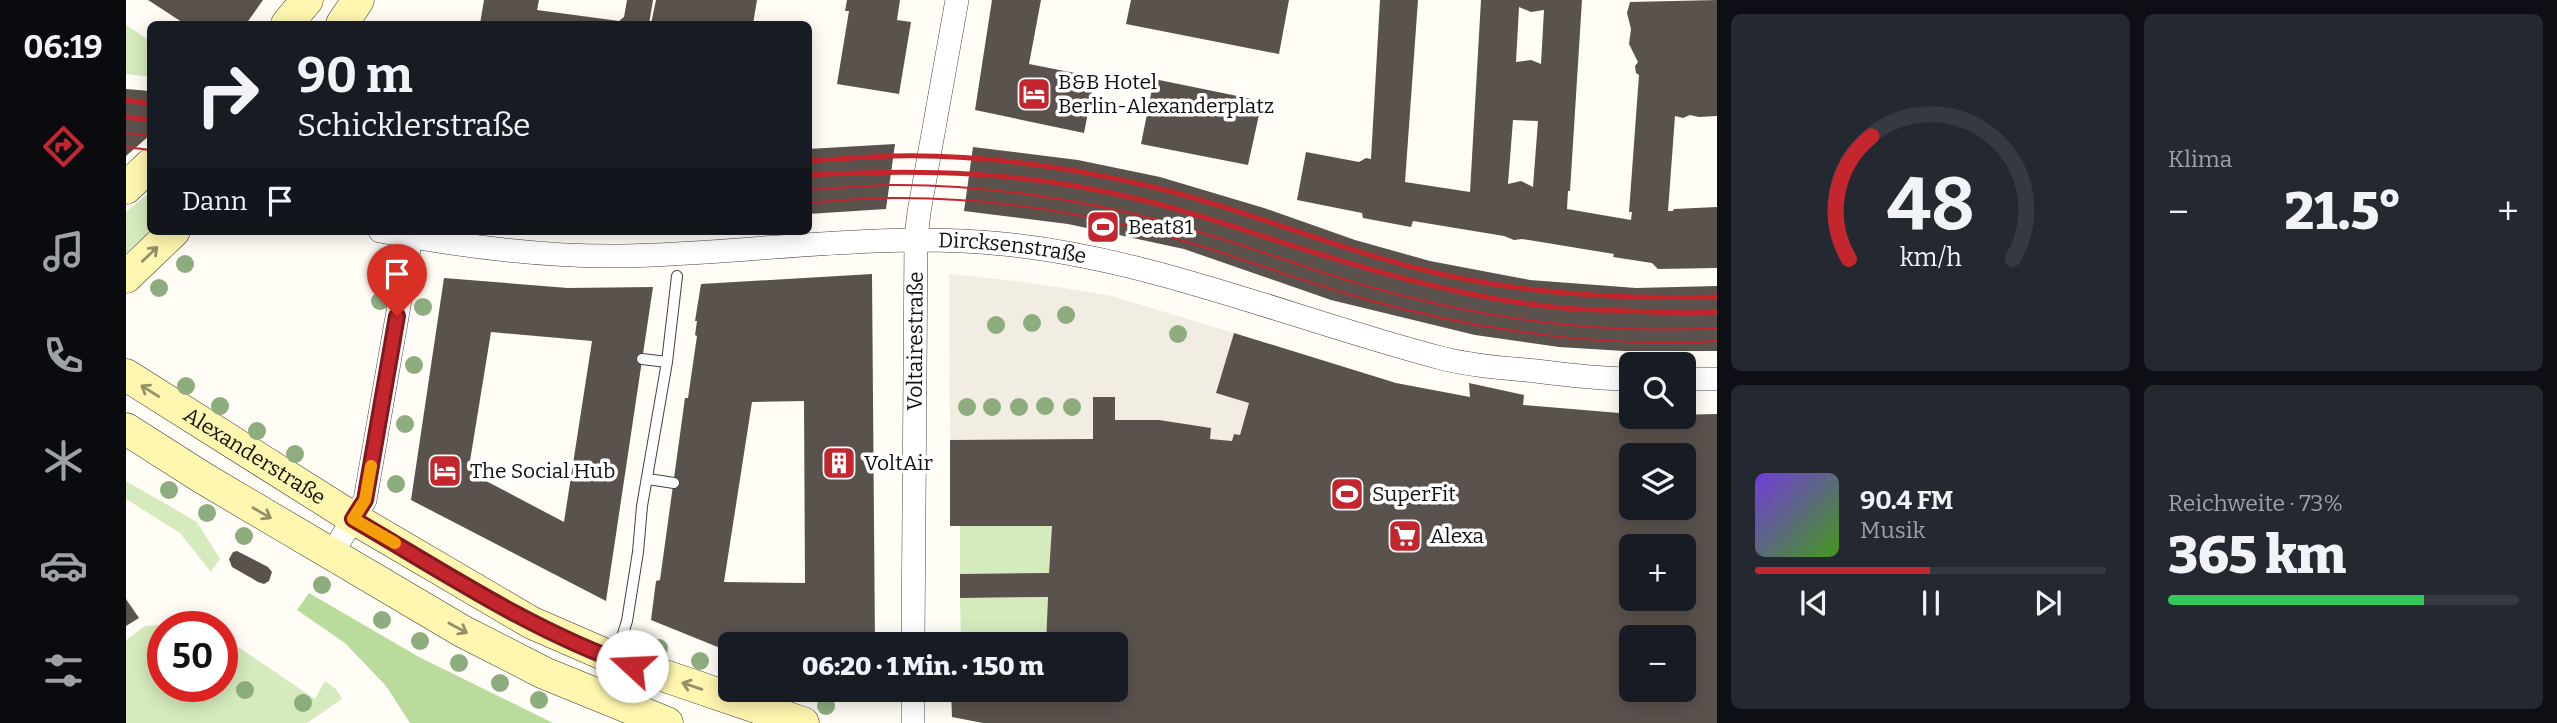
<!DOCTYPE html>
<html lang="de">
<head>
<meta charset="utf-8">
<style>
	:root { --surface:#171b24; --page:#242831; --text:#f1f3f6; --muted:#9ea1a6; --line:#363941; --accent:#c4262e }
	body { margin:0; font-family:Bitter,serif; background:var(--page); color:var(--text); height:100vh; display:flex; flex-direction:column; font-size:26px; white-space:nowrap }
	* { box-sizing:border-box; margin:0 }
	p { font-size:23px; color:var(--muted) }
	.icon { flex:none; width:38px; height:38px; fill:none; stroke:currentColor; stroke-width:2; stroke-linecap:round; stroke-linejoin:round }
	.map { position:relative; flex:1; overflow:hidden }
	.details { display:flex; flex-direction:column; gap:14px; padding:14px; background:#0d0f14; width:840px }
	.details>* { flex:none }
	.guide { position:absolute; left:21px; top:21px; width:665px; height:214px; border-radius:10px; box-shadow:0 4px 18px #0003; background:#171b24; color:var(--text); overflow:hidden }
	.tools { position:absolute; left:1493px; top:352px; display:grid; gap:14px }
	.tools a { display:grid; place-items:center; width:77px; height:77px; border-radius:10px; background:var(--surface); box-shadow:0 4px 18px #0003; font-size:35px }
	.speed { position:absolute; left:21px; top:611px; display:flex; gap:14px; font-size:35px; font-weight:700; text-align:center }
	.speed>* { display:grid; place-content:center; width:91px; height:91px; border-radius:50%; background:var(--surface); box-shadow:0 4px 18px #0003; line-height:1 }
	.speed .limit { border:10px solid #d22; background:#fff; color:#111 }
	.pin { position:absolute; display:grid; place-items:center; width:60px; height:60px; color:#fff; margin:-72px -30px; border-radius:50% 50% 50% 0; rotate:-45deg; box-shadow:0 0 7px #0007 }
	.pin .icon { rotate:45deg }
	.me { position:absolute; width:77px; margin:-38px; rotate:290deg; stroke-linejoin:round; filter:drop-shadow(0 0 5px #0008) }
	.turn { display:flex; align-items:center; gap:24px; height:147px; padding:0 35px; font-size:32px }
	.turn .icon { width:91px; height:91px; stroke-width:2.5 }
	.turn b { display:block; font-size:49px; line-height:60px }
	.then { display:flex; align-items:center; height:66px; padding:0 35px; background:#0003; gap:14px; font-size:26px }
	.big { font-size:52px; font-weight:800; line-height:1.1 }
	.details .tile { flex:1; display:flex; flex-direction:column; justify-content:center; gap:10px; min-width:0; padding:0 24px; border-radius:10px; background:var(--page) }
	.details .dial { align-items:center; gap:0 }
	.dial svg { height:182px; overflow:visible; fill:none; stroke:var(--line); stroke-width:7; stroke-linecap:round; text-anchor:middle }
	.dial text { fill:var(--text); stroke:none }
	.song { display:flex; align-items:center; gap:21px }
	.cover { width:84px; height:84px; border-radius:10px; background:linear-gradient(135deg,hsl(260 70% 55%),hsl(100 70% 35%)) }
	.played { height:7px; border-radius:4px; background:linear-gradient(90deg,var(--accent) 50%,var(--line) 50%) }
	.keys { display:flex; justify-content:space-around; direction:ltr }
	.heat { display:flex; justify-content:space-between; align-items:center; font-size:38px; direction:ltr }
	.charge { height:10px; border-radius:5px; background:linear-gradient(90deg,#34c759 73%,var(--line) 0) }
	.details .tiles { flex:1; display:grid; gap:14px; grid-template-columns:repeat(2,1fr) }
	.trip { position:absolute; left:592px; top:632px; width:410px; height:70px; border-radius:10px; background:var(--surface); box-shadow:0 4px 18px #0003; font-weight:800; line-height:70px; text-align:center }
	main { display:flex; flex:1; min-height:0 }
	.tabs { display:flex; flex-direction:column; width:126px; justify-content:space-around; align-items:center; background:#090b0e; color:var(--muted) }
	.tabs .icon { width:49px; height:49px }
	.tabs .current { color:var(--accent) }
	.tabs b { font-size:32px; color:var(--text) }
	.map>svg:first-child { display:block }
</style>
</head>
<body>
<main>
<nav class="tabs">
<b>06:19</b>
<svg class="icon current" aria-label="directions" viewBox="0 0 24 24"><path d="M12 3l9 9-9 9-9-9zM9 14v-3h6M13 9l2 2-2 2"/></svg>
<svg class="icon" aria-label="music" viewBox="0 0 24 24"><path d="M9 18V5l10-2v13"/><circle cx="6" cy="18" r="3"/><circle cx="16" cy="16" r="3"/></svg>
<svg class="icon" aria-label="phone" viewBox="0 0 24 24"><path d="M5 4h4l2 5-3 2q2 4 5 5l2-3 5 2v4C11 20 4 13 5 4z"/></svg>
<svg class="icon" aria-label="climate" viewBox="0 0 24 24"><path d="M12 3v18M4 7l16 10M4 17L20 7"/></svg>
<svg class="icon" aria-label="car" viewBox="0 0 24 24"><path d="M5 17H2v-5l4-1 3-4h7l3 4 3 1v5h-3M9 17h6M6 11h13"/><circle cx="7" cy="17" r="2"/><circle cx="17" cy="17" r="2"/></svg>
<svg class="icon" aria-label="filters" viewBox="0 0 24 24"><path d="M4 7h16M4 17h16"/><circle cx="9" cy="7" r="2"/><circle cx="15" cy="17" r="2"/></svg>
</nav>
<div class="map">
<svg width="1591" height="723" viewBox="0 0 1591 723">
	<rect width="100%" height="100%" fill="#fffdf5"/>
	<!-- green -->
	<path fill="#d5ebbd" d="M0,25L24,41V77L0,74Z
		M24,192V231H32L0,262V212Z
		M0,481L71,522L94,559L85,572L54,533L0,499Z
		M834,526H926L923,573L834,574Z
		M922,597L920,644H835L834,598Z
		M77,623L83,626H37V686H96V636L189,699L199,681L210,689L216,699L181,723H0V640L19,626Z"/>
	<!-- forest -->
	<path fill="#b9dc9c" d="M183,593L293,657L427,723H284L260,686L219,643L171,610Z"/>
	<!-- plaza -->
	<path fill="#f1ede2" d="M823,274L900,282L986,296L1108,333L1090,392L1123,403L1114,435L1106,441L1084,439L1085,428L1033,420H989V397H967V439L824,440Z"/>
	<!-- building -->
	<path fill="#5a524d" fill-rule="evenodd" d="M22,0H137L120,24H59Z
		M358,0H413L411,10L493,21L498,17L501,0H527L523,24H354Z
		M530,0H631L627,24H525Z
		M721,0H774L771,20L785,22L773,94L711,84L723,11H719Z
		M866,0H915L903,64L969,77L958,133L849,110Z
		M1005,0H1163L1153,54L1000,24Z
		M1254,0H1292L1279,182L1344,192L1355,0H1456L1444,191H1442L1441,209L1505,220L1506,212H1503L1513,75L1510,73L1509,66L1512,62L1503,44L1505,29L1501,13L1504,2L1591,0V116L1573,117L1564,115L1557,118L1549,116L1542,211H1547L1548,209L1591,207V268L1532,269L1526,263L1487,257L1488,254L1396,239L1388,240L1378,236L1287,221L1285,227L1237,218L1236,213L1171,200L1180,152L1233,162L1240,158L1245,159ZM1393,7L1405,12L1418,10L1415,64L1405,60L1390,62ZM1387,120L1412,121L1407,187L1395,181L1382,184Z
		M1028,79L1136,101L1122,165L1015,144Z
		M0,89L24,91V135L0,156Z
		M769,144L760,209L682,214V149Z
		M847,147L952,160L1034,177L1138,208L1229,240L1304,261L1404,280L1510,288L1591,286V351H1498L1433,347L1349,335L1205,300L1058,249L942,224L838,211Z
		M746,274L749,644H604V652L525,620L530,581L534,580L559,398H562L571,336L569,335L571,321H569L575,284ZM678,401L679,583L598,582L626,402Z
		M318,278L442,288L527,287L480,601L285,500ZM365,332L466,341L438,522L360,481L343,467Z
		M1108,333L1270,383L1344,397L1343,383L1398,395L1397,405L1505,414V416L1591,414V723H857L826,717L825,690H989V644H920L922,597L834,598V574L923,573L926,526H824V440L967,439V397H989V420H1033L1085,428L1084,439L1106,441L1108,434L1114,435L1123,403L1090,393ZM1505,455H1558V508H1505ZM1505,546H1558V598H1505ZM1505,637H1558V690H1505Z
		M111,551L142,567L146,572L143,581L138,584L132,582L106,567L103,559L107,552Z
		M0,599L13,618L0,626Z"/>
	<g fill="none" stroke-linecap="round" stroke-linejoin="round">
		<defs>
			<path id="lane" d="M516,359L541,362
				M522,479L548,483
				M490,656L501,621L512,552L516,506L541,362L551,276"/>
			<g id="street">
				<path id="s1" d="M254,231C333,246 414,257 495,256C622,254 749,231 877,244C1028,259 1169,320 1315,358C1345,366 1379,368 1410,371C1441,375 1473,379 1505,379"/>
				<path d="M1558,379H1591"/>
				<path d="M206,553L239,500L285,237"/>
				<path id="s2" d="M787,644L790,238L793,212L831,0"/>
				<path d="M787,690V723"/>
			</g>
			<g id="secondary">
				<path d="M161,24L181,0"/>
				<path d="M216,24L232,0"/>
				<path d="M0,188L24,165"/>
				<path d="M0,277L48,231"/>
				<path id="s3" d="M0,375L227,518L406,623L489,659L677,723"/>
				<path d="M0,429L77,478L336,631L418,673L541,723"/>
			</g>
		</defs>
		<!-- lane casing -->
		<use href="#lane" stroke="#444" stroke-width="12"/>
		<!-- street casing -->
		<use href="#street" stroke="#444" stroke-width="24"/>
		<!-- secondary casing -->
		<use href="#secondary" stroke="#333" stroke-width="33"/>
		<!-- lane -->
		<use href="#lane" stroke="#fff" stroke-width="10"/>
		<!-- street -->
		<use href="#street" stroke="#fff" stroke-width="23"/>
		<!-- secondary -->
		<use href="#secondary" stroke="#fff6b0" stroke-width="32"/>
		<!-- tram -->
		<path stroke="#c4262e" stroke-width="2" d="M0,133L24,136
			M0,147L24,150
			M682,190C709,188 735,186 762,185C842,184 925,195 1003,213C1084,231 1161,263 1241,286C1353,318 1474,335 1591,328
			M682,203C709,201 735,198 762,198C842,197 925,207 1003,226C1082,245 1157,275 1235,298C1349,330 1473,348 1591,341"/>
		<!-- rail -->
		<path stroke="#c4262e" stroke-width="5" d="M0,100L24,104
			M0,117L24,120
			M682,161C711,159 739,157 767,156C851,154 937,166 1019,185C1108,206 1193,242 1282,266C1382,293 1487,300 1591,297
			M682,175C796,169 897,171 1008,198C1074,213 1136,237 1200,256C1274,279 1351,299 1427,307C1452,310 1477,310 1501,311C1531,312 1561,314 1591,312"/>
	</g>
	<!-- trees -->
	<g fill="#8dad7f">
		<circle cx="59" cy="264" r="9"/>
		<circle cx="33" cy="288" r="9"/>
		<circle cx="254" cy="301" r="9"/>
		<circle cx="297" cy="307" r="9"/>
		<circle cx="940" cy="315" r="9"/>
		<circle cx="906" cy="323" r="9"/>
		<circle cx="870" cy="325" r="9"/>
		<circle cx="1052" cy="334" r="9"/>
		<circle cx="288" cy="365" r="9"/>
		<circle cx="60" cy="386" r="9"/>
		<circle cx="94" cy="406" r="9"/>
		<circle cx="919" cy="406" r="9"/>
		<circle cx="841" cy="407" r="9"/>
		<circle cx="866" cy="407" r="9"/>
		<circle cx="893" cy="407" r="9"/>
		<circle cx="946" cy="407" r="9"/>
		<circle cx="279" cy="424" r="9"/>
		<circle cx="131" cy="431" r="9"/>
		<circle cx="169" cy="454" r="9"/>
		<circle cx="270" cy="484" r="9"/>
		<circle cx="43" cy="490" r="9"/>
		<circle cx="81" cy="513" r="9"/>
		<circle cx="118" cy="536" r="9"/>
		<circle cx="196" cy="585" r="9"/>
		<circle cx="256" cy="620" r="9"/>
		<circle cx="294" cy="641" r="9"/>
		<circle cx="533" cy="648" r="9"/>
		<circle cx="574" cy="661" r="9"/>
		<circle cx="333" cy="663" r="9"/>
		<circle cx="374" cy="683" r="9"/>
		<circle cx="119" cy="690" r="9"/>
		<circle cx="413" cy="700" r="9"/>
		<circle cx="177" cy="703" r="9"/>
		<circle cx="700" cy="706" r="9"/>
	</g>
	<!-- one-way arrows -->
	<defs><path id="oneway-shaft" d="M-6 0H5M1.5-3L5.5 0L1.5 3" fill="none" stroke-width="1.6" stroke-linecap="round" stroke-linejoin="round" transform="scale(1.75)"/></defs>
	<g stroke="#948f68">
		<use href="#oneway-shaft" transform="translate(24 254) rotate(-44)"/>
		<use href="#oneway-shaft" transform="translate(24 391) rotate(-148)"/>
		<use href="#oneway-shaft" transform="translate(136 513) rotate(30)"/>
		<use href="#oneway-shaft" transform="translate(332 628) rotate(29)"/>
		<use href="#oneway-shaft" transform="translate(566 686) rotate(-161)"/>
	</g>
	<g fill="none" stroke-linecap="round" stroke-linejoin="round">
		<defs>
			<path id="route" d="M271,316L239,500L227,519C318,572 406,631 506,666"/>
		</defs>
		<!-- route casing -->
		<use href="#route" stroke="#7f191e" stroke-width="18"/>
		<!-- route -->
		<use href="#route" stroke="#c4262e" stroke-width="12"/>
		<!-- slow -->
		<path stroke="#f59e0b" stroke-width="12" d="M245,466L239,500L227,519L269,543"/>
	</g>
	<!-- icons -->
	<defs>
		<symbol id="hotel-square" viewBox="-11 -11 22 22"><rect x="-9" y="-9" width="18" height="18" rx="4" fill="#c4262e" stroke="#fff"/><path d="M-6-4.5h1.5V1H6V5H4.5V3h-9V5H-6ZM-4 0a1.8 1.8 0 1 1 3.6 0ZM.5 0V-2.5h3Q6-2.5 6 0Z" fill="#fff"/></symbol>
		<symbol id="stadium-square" viewBox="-11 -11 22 22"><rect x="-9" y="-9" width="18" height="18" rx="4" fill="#c4262e" stroke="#fff"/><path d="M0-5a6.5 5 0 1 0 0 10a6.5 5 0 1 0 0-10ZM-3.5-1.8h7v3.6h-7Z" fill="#fff"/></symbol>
		<symbol id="building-square" viewBox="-11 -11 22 22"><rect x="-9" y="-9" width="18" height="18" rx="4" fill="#c4262e" stroke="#fff"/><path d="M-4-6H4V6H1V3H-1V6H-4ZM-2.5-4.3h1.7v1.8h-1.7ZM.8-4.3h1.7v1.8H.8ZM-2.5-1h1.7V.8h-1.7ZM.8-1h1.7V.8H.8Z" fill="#fff"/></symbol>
		<symbol id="supermarket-square" viewBox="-11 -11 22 22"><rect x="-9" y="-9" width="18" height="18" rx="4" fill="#c4262e" stroke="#fff"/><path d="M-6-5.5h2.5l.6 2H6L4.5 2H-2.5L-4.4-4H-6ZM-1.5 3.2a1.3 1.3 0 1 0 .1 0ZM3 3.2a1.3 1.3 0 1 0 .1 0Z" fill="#fff"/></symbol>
	</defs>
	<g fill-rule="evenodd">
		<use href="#hotel-square" x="889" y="75" width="38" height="38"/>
		<use href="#stadium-square" x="958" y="208" width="38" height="38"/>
		<use href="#building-square" x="694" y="444" width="38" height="38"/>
		<use href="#hotel-square" x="300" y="452" width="38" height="38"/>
		<use href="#stadium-square" x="1202" y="475" width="38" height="38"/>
		<use href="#supermarket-square" x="1260" y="517" width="38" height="38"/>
	</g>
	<g text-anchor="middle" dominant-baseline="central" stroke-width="7" stroke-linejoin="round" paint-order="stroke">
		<!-- poi labels -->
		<g font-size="21" fill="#111" stroke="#fff" text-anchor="start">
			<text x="932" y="82">B&amp;B Hotel<tspan x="932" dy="24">Berlin-Alexanderplatz</tspan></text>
			<text x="1002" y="227">Beat81</text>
			<text x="738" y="463">VoltAir</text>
			<text x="344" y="471">The Social Hub</text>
			<text x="1246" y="494">SuperFit</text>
			<text x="1304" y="536">Alexa</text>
		</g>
		<!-- street labels -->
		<g font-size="21" fill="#111" stroke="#fff">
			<text stroke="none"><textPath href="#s1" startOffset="635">Dircksenstraße</textPath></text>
			<text stroke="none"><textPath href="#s2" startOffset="303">Voltairestraße</textPath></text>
			<text stroke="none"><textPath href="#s3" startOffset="152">Alexanderstraße</textPath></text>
		</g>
	</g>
</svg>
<div class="tools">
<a><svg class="icon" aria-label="search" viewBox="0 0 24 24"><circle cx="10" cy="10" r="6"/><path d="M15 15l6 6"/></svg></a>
<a><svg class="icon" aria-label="layers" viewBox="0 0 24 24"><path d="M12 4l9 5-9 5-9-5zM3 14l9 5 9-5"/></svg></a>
<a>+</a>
<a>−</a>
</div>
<div class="speed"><div class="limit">50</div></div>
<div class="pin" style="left:271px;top:316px;background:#d93025"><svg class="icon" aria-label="arrive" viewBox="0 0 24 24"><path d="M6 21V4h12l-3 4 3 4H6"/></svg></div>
<svg class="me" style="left:506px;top:666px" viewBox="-20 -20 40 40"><circle r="19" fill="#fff"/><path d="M0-13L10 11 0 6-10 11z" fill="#c4262e"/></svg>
<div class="trip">06:20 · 1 Min. · 150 m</div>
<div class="guide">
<div class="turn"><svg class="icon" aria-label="right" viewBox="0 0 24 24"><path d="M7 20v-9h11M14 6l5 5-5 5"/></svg><div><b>90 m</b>Schicklerstraße</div></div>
<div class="then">Dann<svg class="icon" aria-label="arrive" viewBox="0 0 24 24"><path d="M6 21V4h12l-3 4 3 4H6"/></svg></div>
</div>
</div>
<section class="details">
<div class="tiles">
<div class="tile dial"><svg viewBox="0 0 100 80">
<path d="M14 69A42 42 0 1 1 86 69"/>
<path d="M14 69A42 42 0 0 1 24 15" stroke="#c4262e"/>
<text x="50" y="56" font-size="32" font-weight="700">48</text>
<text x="50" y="72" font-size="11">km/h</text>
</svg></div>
<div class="tile"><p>Klima</p>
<div class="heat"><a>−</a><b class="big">21.5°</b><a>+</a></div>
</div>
<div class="tile">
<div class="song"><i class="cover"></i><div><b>90.4 FM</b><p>Musik</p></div></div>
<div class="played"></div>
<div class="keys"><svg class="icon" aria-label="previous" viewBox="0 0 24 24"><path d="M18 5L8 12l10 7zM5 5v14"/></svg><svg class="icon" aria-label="pause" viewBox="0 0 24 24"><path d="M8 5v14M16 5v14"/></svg><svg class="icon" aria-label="next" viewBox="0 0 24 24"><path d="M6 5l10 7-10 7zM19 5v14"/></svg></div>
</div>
<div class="tile"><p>Reichweite · 73%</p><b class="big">365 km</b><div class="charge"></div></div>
</div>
</section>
</main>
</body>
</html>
